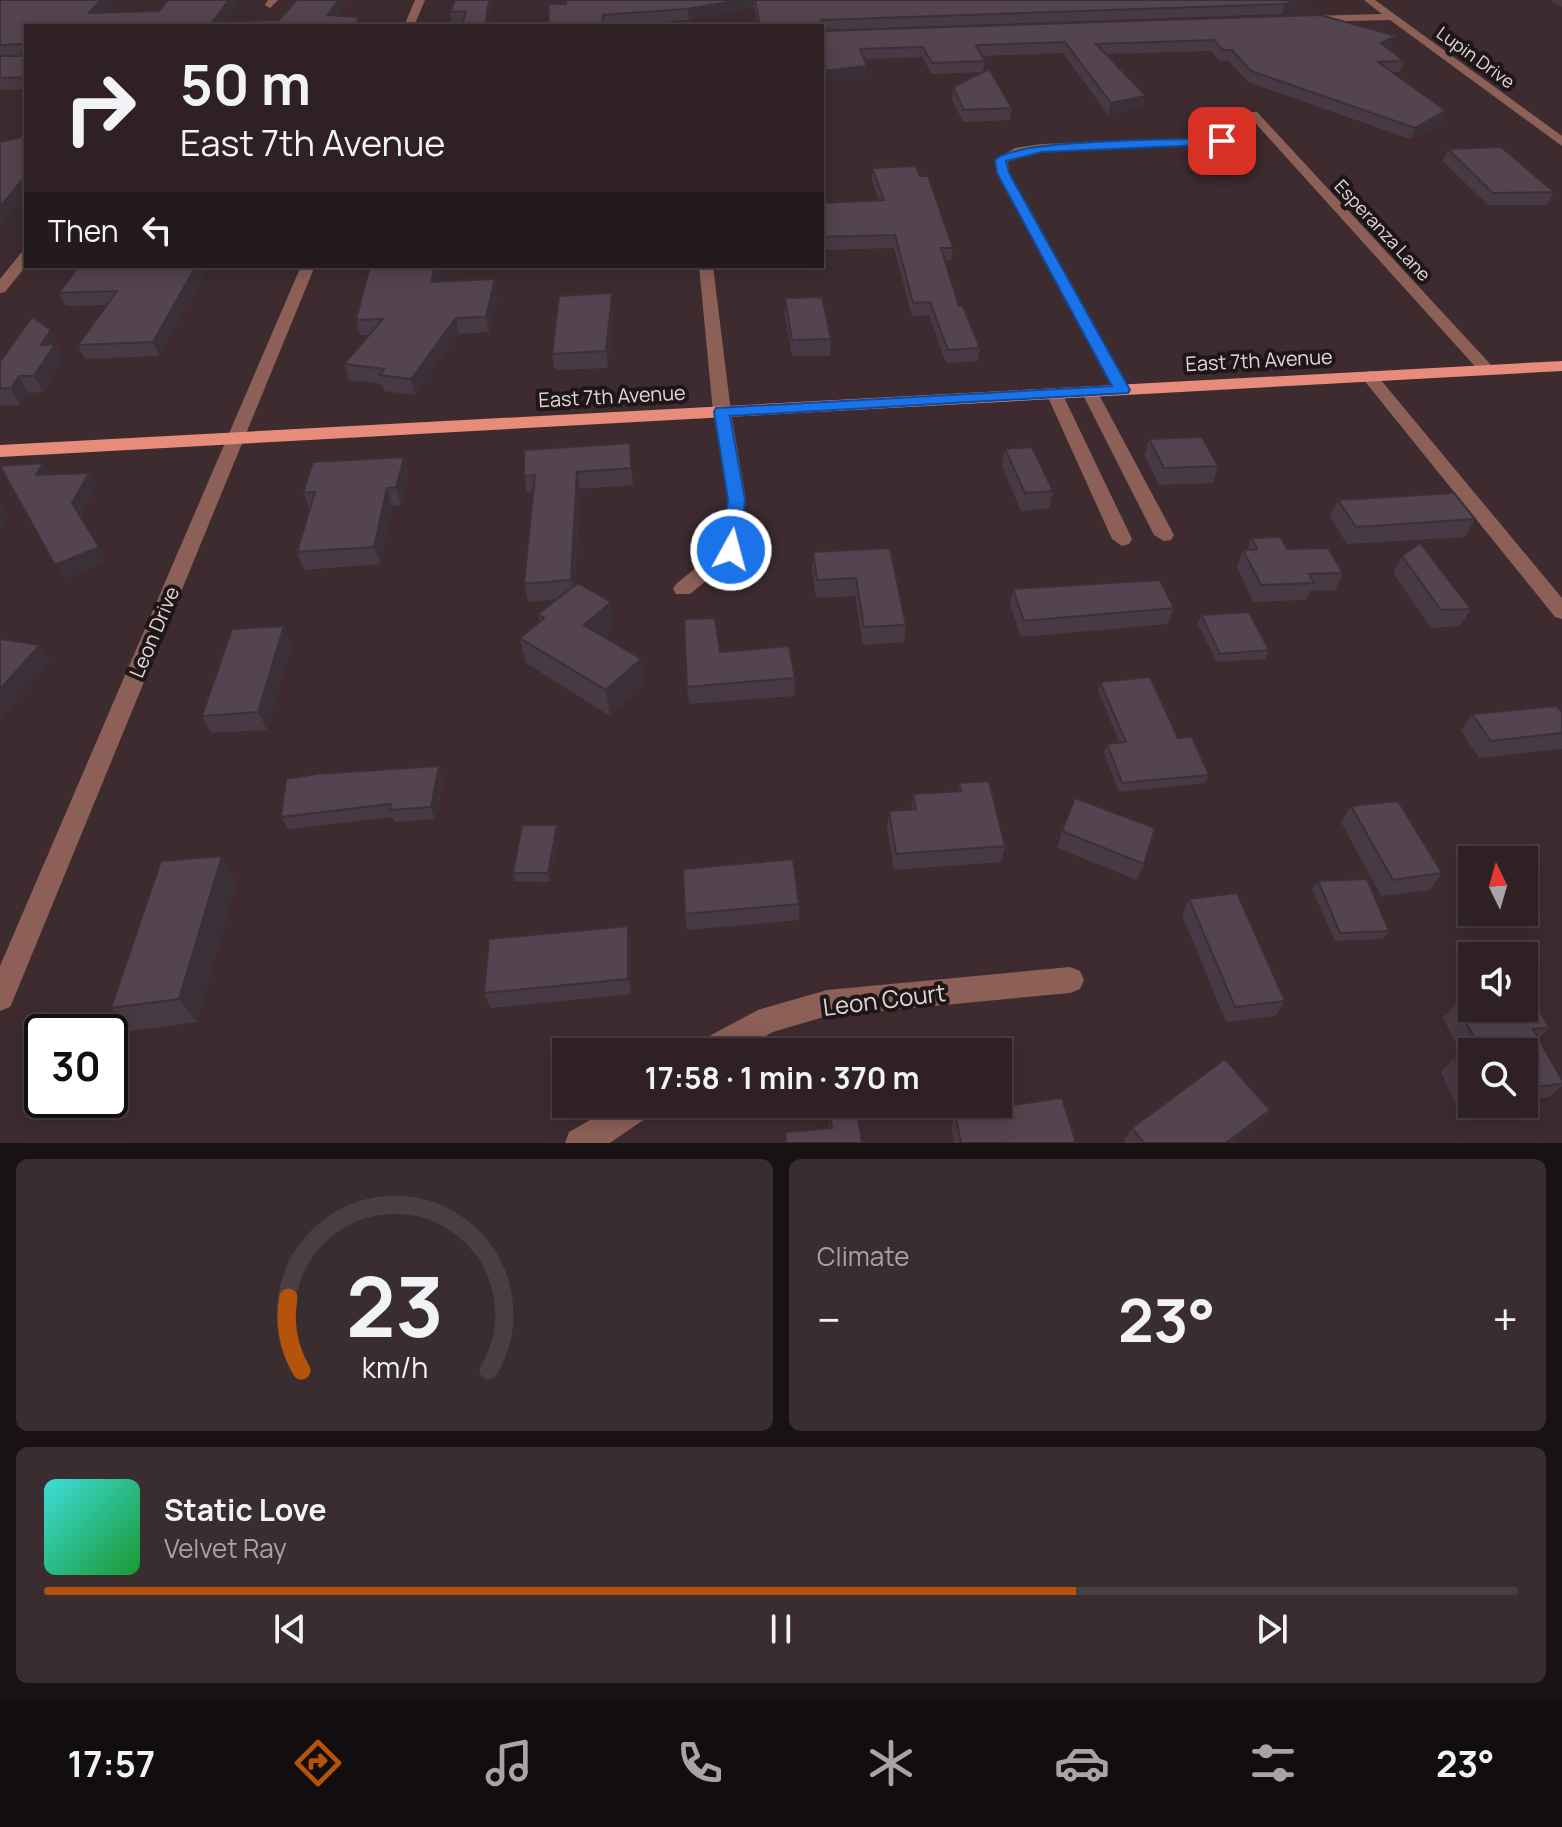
<!DOCTYPE html>
<html lang="en">
<head>
<meta charset="utf-8">
<style>
	:root { --surface:#2e2023; --page:#3a2d30; --text:#f1f3f6; --muted:#a7a3a6; --line:#493e41; --accent:#b45309 }
	body { margin:0; font-family:Manrope,sans-serif; background:var(--page); color:var(--text); height:100vh; display:flex; flex-direction:column; font-size:30px; white-space:nowrap }
	* { box-sizing:border-box; margin:0 }
	p { font-size:26px; color:var(--muted) }
	.icon { flex:none; width:44px; height:44px; fill:none; stroke:currentColor; stroke-width:2; stroke-linecap:round; stroke-linejoin:round }
	.map { position:relative; height:1143px; overflow:hidden }
	.side { display:flex; flex-direction:column; gap:16px; padding:16px; background:#191213; flex:1 }
	.side>* { flex:none }
	.top-card { position:absolute; left:24px; top:24px; width:800px; height:244px; border-radius:0px; box-shadow:0 4px 20px #0003,0 0 0 2px var(--line); background:#2e2023; color:var(--text); overflow:hidden }
	.needle { width:52px; rotate:355deg }
	.fabs { position:absolute; left:1458px; top:846px; display:grid; gap:16px }
	.fabs a { display:grid; place-items:center; width:80px; height:80px; border-radius:0px; background:var(--surface); box-shadow:0 4px 20px #0003,0 0 0 2px var(--line); font-size:40px }
	.speed { position:absolute; left:24px; top:1014px; display:flex; gap:16px; font-size:40px; font-weight:700; text-align:center }
	.speed>* { display:grid; place-content:center; width:104px; height:104px; border-radius:50%; background:var(--surface); box-shadow:0 4px 20px #0003,0 0 0 2px var(--line); line-height:1 }
	.speed .limit { border:4px solid #111; border-radius:12px; background:#fff; color:#111 }
	.pin { position:absolute; display:grid; place-items:center; width:68px; height:68px; color:#fff; margin:-34px; border-radius:16px; box-shadow:0 4px 12px #0006 }
	.me { position:absolute; width:88px; margin:-44px; rotate:7deg; stroke-linejoin:round; filter:drop-shadow(0 0 6px #0008) }
	.turn { display:flex; align-items:center; gap:28px; height:168px; padding:0 24px; font-size:36px }
	.turn .icon { width:104px; height:104px; stroke-width:2.5 }
	.turn b { display:block; font-size:56px; line-height:68px }
	.then { display:flex; align-items:center; height:76px; padding:0 24px; background:#0003; gap:16px; font-size:30px }
	.big { font-size:60px; font-weight:700; line-height:1.1 }
	.side .card { flex:1; display:flex; flex-direction:column; justify-content:center; gap:12px; min-width:0; padding:0 28px; border-radius:12px; background:var(--page) }
	.side .dial { align-items:center; gap:0 }
	.dial svg { height:208px; overflow:visible; fill:none; stroke:var(--line); stroke-width:7; stroke-linecap:round; text-anchor:middle }
	.dial text { fill:var(--text); stroke:none }
	.song { display:flex; align-items:center; gap:24px }
	.cover { width:96px; height:96px; border-radius:12px; background:linear-gradient(135deg,hsl(180 70% 55%),hsl(130 70% 35%)) }
	.played { height:8px; border-radius:4px; background:linear-gradient(90deg,var(--accent) 70%,var(--line) 70%) }
	.keys { display:flex; justify-content:space-around; direction:ltr }
	.heat { display:flex; justify-content:space-between; align-items:center; font-size:44px; direction:ltr }
	.side .tiles { flex:1; display:grid; gap:16px; grid-template-columns:1fr 1fr }
	.card:last-child { grid-column:span 2 }
	.trip { position:absolute; left:552px; top:1038px; width:460px; height:80px; border-radius:0px; background:var(--surface); box-shadow:0 4px 20px #0003,0 0 0 2px var(--line); font-weight:700; line-height:80px; text-align:center }
	.tab-bar { display:flex; height:128px; justify-content:space-around; align-items:center; background:#120d0e; color:var(--muted) }
	.tab-bar .icon { width:56px; height:56px }
	.tab-bar .selected { color:var(--accent) }
	.tab-bar b { font-size:36px; color:var(--text) }
	.map>svg:first-child { display:block }
</style>
</head>
<body>
<div class="map">
<svg width="1562" height="1143" viewBox="0 0 1562 1143">
	<rect width="100%" height="100%" fill="#3d2b2f"/>
	<g fill="none" stroke-linecap="round" stroke-linejoin="round">
		<!-- minor -->
		<path fill="#8c6057" fill-rule="evenodd" d="M268,0H278L270,8L265,5Z
			M415,0H425L414,26H404Z
			M1364,0H1375L1562,136V146L1390,20L1308,22L1303,19L1308,16L1382,14Z
			M1249,112H1257L1493,367V373H1481L1249,116Z
			M1222,137L1228,141L1226,144L1042,152L1022,154L1008,162L1009,173L1130,390L1122,395L1116,394L997,173L995,160L1015,148L1042,144Z
			M26,252V266L5,292L0,293V279L21,253Z
			M301,266H315L14,998L10,1007L0,1011V966Z
			M699,266H713L731,412L746,500L738,555L690,594H676L673,589L676,584L722,547L728,500L713,412Z
			M1369,371L1375,373L1562,598V619L1555,617L1363,379L1361,376Z
			M1089,386L1097,391L1174,535L1171,540L1164,541L1154,535L1081,391Z
			M1054,388L1062,393L1132,539L1129,544L1122,546L1112,539L1046,393Z
			M1070,967L1080,971L1084,980L1080,989L1070,993L827,1016L773,1032L737,1052H694L698,1042L758,1010L827,990Z
			M618,1104H657L652,1114L610,1143H565L569,1132Z"/>
		<!-- major -->
		<path fill="#e78c7b" fill-rule="evenodd" d="M1562,361V371L0,457V445Z"/>
	</g>
	<!-- wall -->
	<path fill="#483a44" d="M0,0H115L104,13L159,11L239,2L225,22L279,20L338,16L362,26H26V89L0,90Z
		M492,0L489,26H462V23L452,24L450,12Z
		M566,0H1308L1307,4L1282,14L822,30V26H758L754,8L689,20L604,26L566,4Z
		M1550,0H1562V7Z
		M1320,15L1392,47L1388,49L1404,61L1400,72H1392L1446,111L1442,123L1410,139L1248,82L1229,61H1220L1211,51L1106,54L1143,107L1108,115L1063,53L981,56L985,61L983,72L1012,108L1010,120L963,122L952,99L953,87L982,72L931,74L923,57L864,59L866,77L822,82V31Z
		M1448,149L1554,192L1547,205H1488L1443,161Z
		M872,168L953,248L951,260H945L959,306L980,348L978,361L946,363L929,315L912,316L894,248L824,250L822,252V203L879,200L872,180Z
		M822,252H824V264L822,265Z
		M370,266H443L438,281L495,279L498,295L489,332L459,334L415,395L384,391L382,384L349,380L344,364L369,335H360L356,320Z
		M204,275L159,356L85,359L78,345L107,305L66,306L59,293Z
		M785,298L831,339L830,356H792L785,315Z
		M613,310L608,368L555,370L552,354Z
		M51,330L59,346L57,349L63,361L43,392L28,393L20,405L0,406V362Z
		M1149,439L1218,466L1213,483L1159,485L1145,456Z
		M630,443L633,485L580,489L575,586L615,628L605,637L641,659L645,684L610,716L526,663L520,638L540,622L538,614L558,599L528,602L524,584L533,492L527,493L524,476Z
		M1005,449L1053,491L1049,508L1021,511L1002,466Z
		M404,457L409,474L401,505L392,506L380,564L304,570L297,552L310,510L303,493Z
		M1338,500L1475,519L1465,537L1347,544L1330,517Z
		M1252,538L1287,549L1343,573L1335,590L1310,591L1306,600L1253,602L1237,567L1243,550H1247Z
		M890,548L906,625L904,642L863,645L855,596L816,598L812,569L813,552Z
		M1402,556L1471,609L1460,626L1431,628L1393,573Z
		M1013,589L1174,608L1168,624L1021,637L1010,604Z
		M1201,615L1269,650L1265,659L1217,662L1198,624Z
		M284,626L292,644L267,730L211,733L202,716Z
		M720,652L795,678V696L689,704L687,687Z
		M1100,682L1178,738L1209,775L1205,783L1119,792L1104,753L1107,744L1120,743L1098,691Z
		M1562,713V749L1479,758L1461,731L1472,714Z
		M439,766L444,778L435,819L395,822L392,817L288,829L281,817Z
		M959,783L1005,846L1001,862L894,870L887,828L889,811L911,810L913,794L958,791Z
		M1351,806L1442,873L1430,890L1381,896L1341,822Z
		M557,825L559,833L550,882L515,881L513,873Z
		M1062,831L1144,864L1137,880L1057,848Z
		M237,880L197,1022L131,1031L111,1008Z
		M1318,881L1389,931L1383,939L1335,941L1312,889Z
		M1189,899L1285,1001L1275,1016L1226,1022L1182,915Z
		M799,904V920L687,930L685,914Z
		M631,942V994L490,1008L484,993Z
		M1456,1004L1549,1028L1538,1039L1562,1080V1086L1549,1097L1524,1100V1052H1472V1104H1477L1456,1106L1441,1072L1454,1058L1463,1057L1443,1018Z
		M830,1110L862,1143H785V1132L829,1128Z
		M1270,1110L1259,1124L1234,1143H1125L1124,1141L1132,1128Z
		M955,1113L1076,1143H954L951,1127Z"/>
	<!-- shaded-wall -->
	<path fill="#3b3037" d="M101,0H115L93,24L89,13Z
		M229,0H238L239,2L222,26L213,22Z
		M338,0H348L331,26L328,15Z
		M489,0H492L489,26H485Z
		M740,0H754V8L689,20L688,9Z
		M1296,0H1308L1307,4L1282,14L1285,4Z
		M359,17L362,26H355Z
		M1396,36L1392,47L1377,54L1381,43Z
		M867,66L866,77L822,82V71Z
		M1146,96L1143,107L1108,115L1111,103Z
		M1446,111L1442,123L1410,139L1415,128Z
		M26,175V196L0,228V207Z
		M196,266H200L204,275L159,356L153,342Z
		M435,266H443L434,297L431,282Z
		M495,279L498,295L489,332L486,317Z
		M612,293L613,310L608,368L606,351Z
		M456,318L459,334L415,395L411,379Z
		M51,330L59,346L57,349L63,361L43,392L34,376L41,345Z
		M19,376L28,393L20,405L11,388Z
		M630,443L632,460L633,485L631,468Z
		M404,457L409,474L401,505L396,488Z
		M43,463L51,477L36,475Z
		M577,472L580,489L574,597L571,580Z
		M89,473L96,487L80,517L72,503Z
		M387,488L392,506L380,564L374,547Z
		M0,501L9,516L0,531Z
		M99,547L107,562L64,580L55,565Z
		M611,602L615,628L589,650L584,625Z
		M284,626L292,644L267,730L258,712Z
		M40,645L51,662L0,721V689Z
		M641,659L645,684L610,716L606,690Z
		M439,766L444,778L435,819L431,807Z
		M557,825L559,833L550,882L548,873Z
		M222,856L237,880L197,1022L179,999Z
		M628,926L631,942V994L628,979Z
		M1270,1110L1259,1124L1234,1143H1226Z"/>
	<!-- building -->
	<path fill="#54444f" stroke="#3b3037" stroke-width="2" d="M0,0H101L89,13L159,11L168,0H229L213,22L279,20L297,0H338L328,15L359,17L355,26H26V77L0,78V56H21L24,47L21,44L0,45Z
		M455,0H489L485,26H462L466,11L450,12Z
		M566,0H740L688,9L603,15L602,25L597,26H549L548,4H566Z
		M755,0H1296L1285,4L822,20L820,26H760Z
		M1320,15L1396,36L1381,43L1404,61L1378,62L1446,111L1415,128L1251,71L1232,50H1223L1214,40L1096,44L1146,96L1111,103L1065,42L979,45L976,46L985,61L932,63L923,47L860,49L867,66L822,71V31Z
		M989,69L1012,108L964,110L953,87Z
		M26,136V159L24,161H26V175L0,207V142Z
		M1501,147L1554,192L1493,193L1448,149Z
		M916,166L920,176H928L953,248H941L959,306H963L980,348L948,350L930,302L913,303L895,235L822,237V203L884,200L872,168Z
		M79,266H196L153,342L78,345L117,291L59,293Z
		M370,266H435L431,282L495,279L486,317L456,318L411,379L379,375L384,369L344,364L383,319L356,320Z
		M612,293L606,351L552,354L559,296Z
		M822,297L831,339L792,340L785,298Z
		M32,317L51,330L41,345L55,344L34,376H19L11,388L0,389V362Z
		M1202,437L1218,466L1164,468L1149,439Z
		M630,443L631,468L577,472L571,580L524,584L535,475L524,476V450Z
		M1032,447L1053,491L1025,493L1005,449Z
		M404,457L396,488H387L374,547L297,552L315,492L303,493L313,462Z
		M43,463L36,475L89,473L72,503L99,547L55,565L0,466Z
		M1454,493L1475,519L1356,527L1338,500Z
		M1281,537L1287,549L1328,548L1343,573L1309,574L1314,583L1261,585L1243,550L1257,549L1252,538Z
		M1420,543L1471,609L1441,610L1402,556Z
		M890,548L906,625L864,627L856,578L817,580L813,552Z
		M1160,580L1174,608L1024,621L1013,589Z
		M578,583L611,602L584,625L641,659L606,690L520,638L544,618L538,614Z
		M1249,612L1269,650L1220,654L1201,615Z
		M715,618L720,652L789,646L795,678L687,687L684,619Z
		M284,626L258,712L202,716L232,629Z
		M0,639L40,645L0,689Z
		M1150,677L1178,738L1192,737L1209,775L1122,783L1107,744L1126,742L1100,682Z
		M1557,706L1562,713V733L1491,741L1472,714Z
		M439,766L431,807L389,810L391,804L281,817L286,779L316,774Z
		M989,781L1005,846L896,854L889,811L916,809L913,794L961,791L959,783Z
		M1075,798L1155,828L1144,864L1062,831Z
		M1398,801L1442,873L1393,880L1351,806Z
		M522,825H557L548,873H513Z
		M222,856L179,999L111,1008L161,861Z
		M793,859L799,904L685,914L683,869Z
		M1367,879L1389,931L1340,933L1318,881Z
		M1237,893L1285,1001L1235,1007L1189,899Z
		M628,926V979L484,993L489,939Z
		M1532,997L1549,1028L1533,1029L1562,1080V1084L1524,1088V1052H1482L1456,1004L1472,1003V1008H1524V998Z
		M1472,1057V1092L1470,1093L1454,1058Z
		M1225,1059L1270,1110L1226,1143H1144L1132,1128Z
		M1062,1098L1076,1143H961L955,1113Z
		M856,1106L862,1143H786L785,1132L832,1128L830,1110Z"/>
	<!-- route -->
	<path fill="#1a73e8" stroke="#114b97" stroke-width="2" d="M1222,138L1227,141L1226,144L1042,152L1006,161L1009,173L1130,390L1128,393L730,416L745,500L740,550L737,554H724L722,550L728,500L714,412L716,408L1112,386L997,173L995,160C1015,138 1184,140 1222,138Z"/>
	<g text-anchor="middle" dominant-baseline="central" stroke-width="8" stroke-linejoin="round" paint-order="stroke">
		<!-- far-street labels -->
		<g font-size="18" fill="#e3d6d9" stroke="#1e1617">
			<text transform="translate(1476 57) rotate(36)">Lupin Drive</text>
			<text transform="translate(1383 230) rotate(47)">Esperanza Lane</text>
		</g>
		<!-- street labels -->
		<g font-size="20" fill="#e3d6d9" stroke="#1e1617">
			<text transform="translate(1259 360) rotate(-3)">East 7th Avenue</text>
			<text transform="translate(612 396) rotate(-3)">East 7th Avenue</text>
			<text transform="translate(154 632) rotate(-67)">Leon Drive</text>
		</g>
		<!-- near-street labels -->
		<g font-size="24" fill="#e3d6d9" stroke="#1e1617">
			<text transform="translate(884 999) rotate(-7)">Leon Court</text>
		</g>
	</g>
</svg>
<div class="fabs">
<a><svg class="needle" viewBox="-14 -14 28 28"><path d="M0-13l5 13h-10z" fill="#e53935"/><path d="M0 13l5-13h-10z" fill="#a7a3a6"/></svg></a>
<a><svg class="icon" aria-label="sound" viewBox="0 0 24 24"><path d="M4 9h4l5-4v14l-5-4H4zM17 9q2 3 0 6"/></svg></a>
<a><svg class="icon" aria-label="search" viewBox="0 0 24 24"><circle cx="10" cy="10" r="6"/><path d="M15 15l6 6"/></svg></a>
</div>
<div class="speed"><div class="limit">30</div></div>
<div class="pin" style="left:1222px;top:141px;background:#d93025"><svg class="icon" aria-label="arrive" viewBox="0 0 24 24"><path d="M6 21V4h12l-3 4 3 4H6"/></svg></div>
<svg class="me" style="left:731px;top:550px" viewBox="-20 -20 40 40"><circle r="17" fill="#1a73e8" stroke="#fff" stroke-width="3"/><path d="M0-11L8 9 0 5-8 9z" fill="#fff"/></svg>
<div class="trip">17:58 · 1 min · 370 m</div>
<div class="top-card">
<div class="turn"><svg class="icon" aria-label="right" viewBox="0 0 24 24"><path d="M7 20v-9h11M14 6l5 5-5 5"/></svg><div><b>50 m</b>East 7th Avenue</div></div>
<div class="then">Then<svg class="icon" aria-label="left" viewBox="0 0 24 24"><path d="M17 20v-9H6M10 6l-5 5 5 5"/></svg></div>
</div>
</div>
<section class="side">
<div class="tiles">
<div class="card dial"><svg viewBox="0 0 100 80">
<path d="M14 69A42 42 0 1 1 86 69"/>
<path d="M14 69A42 42 0 0 1 9 41" stroke="#b45309"/>
<text x="50" y="56" font-size="32" font-weight="700">23</text>
<text x="50" y="72" font-size="11">km/h</text>
</svg></div>
<div class="card"><p>Climate</p>
<div class="heat"><a>−</a><b class="big">23°</b><a>+</a></div>
</div>
<div class="card">
<div class="song"><i class="cover"></i><div><b>Static Love</b><p>Velvet Ray</p></div></div>
<div class="played"></div>
<div class="keys"><svg class="icon" aria-label="previous" viewBox="0 0 24 24"><path d="M18 5L8 12l10 7zM5 5v14"/></svg><svg class="icon" aria-label="pause" viewBox="0 0 24 24"><path d="M8 5v14M16 5v14"/></svg><svg class="icon" aria-label="next" viewBox="0 0 24 24"><path d="M6 5l10 7-10 7zM19 5v14"/></svg></div>
</div>
</div>
</section>
<nav class="tab-bar">
<b>17:57</b>
<svg class="icon selected" aria-label="directions" viewBox="0 0 24 24"><path d="M12 3l9 9-9 9-9-9zM9 14v-3h6M13 9l2 2-2 2"/></svg>
<svg class="icon" aria-label="music" viewBox="0 0 24 24"><path d="M9 18V5l10-2v13"/><circle cx="6" cy="18" r="3"/><circle cx="16" cy="16" r="3"/></svg>
<svg class="icon" aria-label="phone" viewBox="0 0 24 24"><path d="M5 4h4l2 5-3 2q2 4 5 5l2-3 5 2v4C11 20 4 13 5 4z"/></svg>
<svg class="icon" aria-label="climate" viewBox="0 0 24 24"><path d="M12 3v18M4 7l16 10M4 17L20 7"/></svg>
<svg class="icon" aria-label="car" viewBox="0 0 24 24"><path d="M5 17H2v-5l4-1 3-4h7l3 4 3 1v5h-3M9 17h6M6 11h13"/><circle cx="7" cy="17" r="2"/><circle cx="17" cy="17" r="2"/></svg>
<svg class="icon" aria-label="filters" viewBox="0 0 24 24"><path d="M4 7h16M4 17h16"/><circle cx="9" cy="7" r="2"/><circle cx="15" cy="17" r="2"/></svg>
<b>23°</b>
</nav>
</body>
</html>
